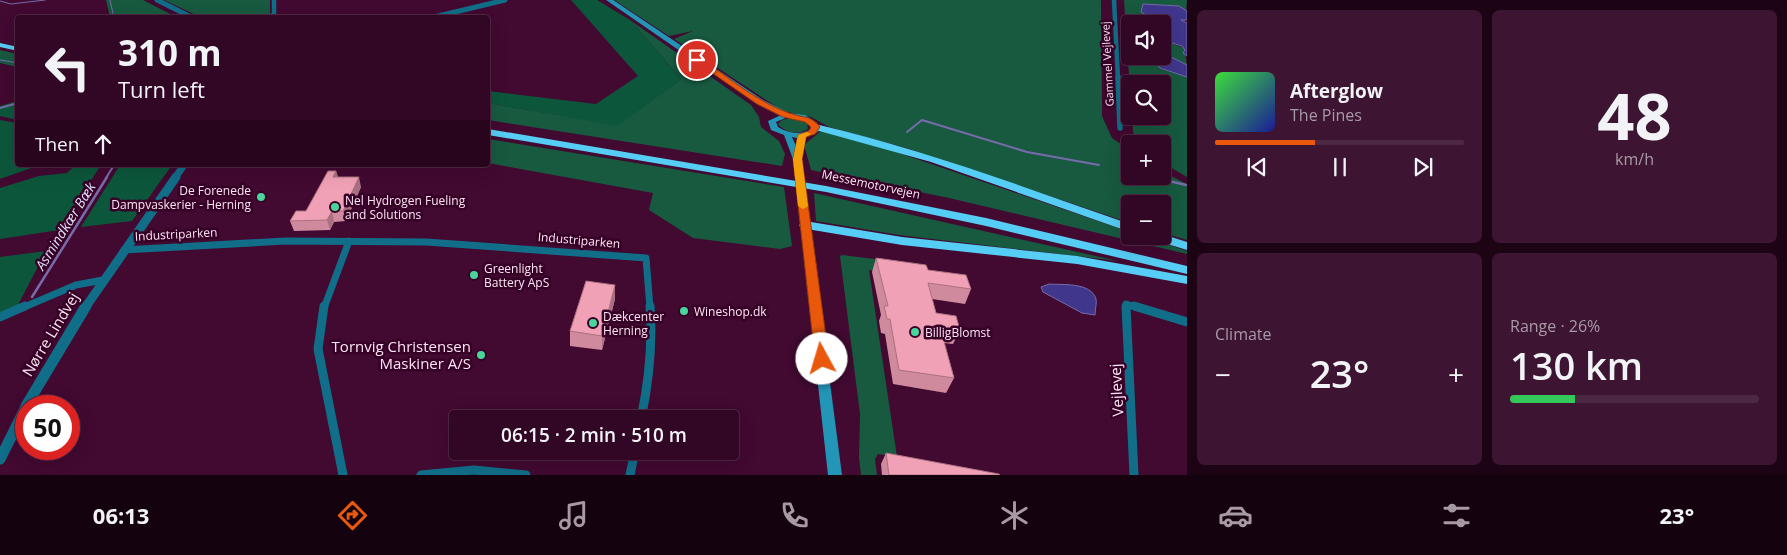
<!DOCTYPE html>
<html lang="en">
<head>
<meta charset="utf-8">
<style>
	:root { --surface:#320725; --page:#3d1532; --text:#f1f3f6; --muted:#a899a7; --line:#4d2842; --accent:#ea580c }
	body { margin:0; font-family:"Open Sans",sans-serif; background:var(--page); color:var(--text); height:100vh; display:flex; flex-direction:column; font-size:19px; white-space:nowrap }
	* { box-sizing:border-box; margin:0 }
	p { font-size:16px; color:var(--muted) }
	.icon { flex:none; width:28px; height:28px; fill:none; stroke:currentColor; stroke-width:2; stroke-linecap:round; stroke-linejoin:round }
	.map { position:relative; flex:1; overflow:hidden }
	.drawer { display:flex; flex-direction:column; gap:10px; padding:10px; background:#1c0414; width:600px }
	.drawer>* { flex:none }
	.top-card { position:absolute; left:15px; top:15px; width:475px; height:152px; border-radius:5px; box-shadow:0 5px 20px #0002,0 0 0 1px var(--line); background:#320725; color:var(--text); overflow:hidden }
	.controls { position:absolute; left:1121px; top:15px; display:grid; gap:10px }
	.controls a { display:grid; place-items:center; width:50px; height:50px; border-radius:5px; background:var(--surface); box-shadow:0 5px 20px #0002,0 0 0 1px var(--line); font-size:25px }
	.speed { position:absolute; left:15px; top:395px; display:flex; gap:10px; font-size:25px; font-weight:700; text-align:center }
	.speed>* { display:grid; place-content:center; width:65px; height:65px; border-radius:50%; background:var(--surface); box-shadow:0 5px 20px #0002,0 0 0 1px var(--line); line-height:1 }
	.speed .limit { border:8px solid #d22; background:#fff; color:#111 }
	.pin { position:absolute; display:grid; place-items:center; width:42px; height:42px; color:#fff; margin:-21px; border:2px solid #fff; border-radius:50%; box-shadow:0 1px 5px #0007 }
	.me { position:absolute; width:55px; margin:-28px; rotate:354deg; stroke-linejoin:round; filter:drop-shadow(0 0 4px #0008) }
	.turn { display:flex; align-items:center; gap:18px; height:105px; padding:0 20px; font-size:22px }
	.turn .icon { width:65px; height:65px; stroke-width:2.5 }
	.turn b { display:block; font-size:35px; line-height:42px }
	.then { display:flex; align-items:center; height:48px; padding:0 20px; background:#0003; gap:10px; font-size:19px }
	.big { font-size:38px; font-weight:600; line-height:1.1 }
	.drawer .tile { flex:1; display:flex; flex-direction:column; justify-content:center; gap:8px; min-width:0; padding:0 18px; border-radius:8px; background:var(--page) }
	.drawer .dial { align-items:center; gap:0 }
	.dial b { font-size:65px; line-height:1 }
	.song { display:flex; align-items:center; gap:15px }
	.cover { width:60px; height:60px; border-radius:8px; background:linear-gradient(135deg,hsl(120 70% 55%),hsl(240 70% 35%)) }
	.played { height:5px; border-radius:2px; background:linear-gradient(90deg,var(--accent) 40%,var(--line) 40%) }
	.keys { display:flex; justify-content:space-around; direction:ltr }
	.heat { display:flex; justify-content:space-between; align-items:center; font-size:28px; direction:ltr }
	.charge { height:8px; border-radius:4px; background:linear-gradient(90deg,#34c759 26%,var(--line) 0) }
	.drawer .tiles { flex:1; display:grid; gap:10px; grid-template-columns:repeat(2,1fr) }
	.trip { position:absolute; left:449px; top:410px; width:290px; height:50px; border-radius:5px; background:var(--surface); box-shadow:0 5px 20px #0002,0 0 0 1px var(--line); font-weight:600; line-height:50px; text-align:center }
	.menu { display:flex; height:80px; justify-content:space-around; align-items:center; background:#14030f; color:var(--muted) }
	.menu .icon { width:35px; height:35px }
	.menu .on { color:var(--accent) }
	.menu b { font-size:22px; color:var(--text) }
	main { display:flex; flex:1; min-height:0 }
	.map>svg:first-child { display:block }
</style>
</head>
<body>
<main>
<div class="map">
<svg width="1187" height="475" viewBox="0 0 1187 475">
	<rect width="100%" height="100%" fill="#420931"/>
	<!-- green -->
	<path fill="#175a40" d="M106,0H143L176,17H110Z
		M164,0H270V14L265,18L200,17Z
		M614,0H1101L1102,116L1112,138L1130,150V176H1162L1163,172L1187,184V240L1163,233L1162,204H1130V223L906,148L829,127L811,117L783,111L674,39L693,31L669,36Z
		M1124,0H1187L1186,12L1179,6L1142,4V10L1150,24H1130V56H1158L1156,62L1162,69L1187,77V177L1163,163L1162,144H1134L1132,116H1162V84H1130V90Z
		M630,20L751,105L759,117L761,127L779,141L785,154L782,166L488,120V103L618,125L681,79Z
		M1163,40L1184,48L1187,65C1175,61 1163,52 1163,40Z
		M0,50L17,54V67L0,63Z
		M792,118L807,123L808,129C799,135 785,133 778,124L782,120Z
		M822,130L864,141L1130,232V236H1143L1187,251V254L949,198L811,170L804,145Z
		M488,139L784,187L792,246L780,249L693,238L649,210L653,193L488,163Z
		M814,193L1118,261L899,235L816,221Z
		M842,255L908,263L911,276L869,270L897,457L878,454L875,459L877,475H861L859,458L860,414L840,256Z"/>
	<!-- forest -->
	<path fill="#0c573c" d="M571,0H597L630,20L681,79L618,126L488,103V91L596,104L638,76Z
		M17,101V120L0,116V106Z
		M0,120L17,123L18,165H40L0,179Z
		M75,165H101L59,230L0,239V188L39,176L67,173Z
		M120,165H172L132,221L81,227Z
		M46,251L18,305L0,313V257Z"/>
	<!-- water -->
	<path fill="#40378d" stroke="#786bab" d="M1143,4L1179,6L1187,11V20H1181L1187,23V56L1183,53L1185,50L1182,46L1163,40V34L1165,33L1163,31L1162,24H1150L1145,18L1146,15L1141,12Z
		M1163,47L1171,57L1187,65V77L1160,68L1157,64L1158,56H1162Z
		M1049,284C1062,285 1091,282 1096,299C1097,303 1095,310 1095,315L1082,313L1043,292L1041,287Z"/>
	<g fill="none" stroke-linecap="round" stroke-linejoin="round">
		<!-- stream-far2 -->
		<path stroke="#786bab" stroke-width="1" d="M110,0L114,18
			M0,1L11,4L45,0
			M0,60L18,63"/>
		<!-- stream-far1 -->
		<path stroke="#786bab" stroke-width="2" d="M0,108L18,103
			M907,132L922,120L1027,152L1099,165
			M1151,176L1157,178
			M106,178L114,165"/>
		<!-- stream -->
		<path stroke="#786bab" stroke-width="2.5" d="M1153,177L1157,178
			M1169,181L1186,185
			M32,297L107,177"/>
		<!-- minor-far3 -->
		<path stroke="#116e89" stroke-width="4.5" d="M1114,0L1118,78
			M269,18L274,14V0"/>
		<!-- minor-far2 -->
		<path stroke="#116e89" stroke-width="5.5" d="M1118,77L1120,128"/>
		<!-- minor-far1 -->
		<path stroke="#116e89" stroke-width="7" d="M124,250L285,241L426,242L646,258L650,308
			M22,308L76,285L103,280
			M324,308L349,241
			M1126,308V304L1139,308"/>
		<!-- minor -->
		<path stroke="#116e89" stroke-width="9" d="M324,306L318,349L343,475
			M1126,306L1134,475
			M1134,306L1187,322
			M0,317L25,306
			M641,419C649,381 653,346 650,306
			M421,475L474,470L526,475
			M630,475L635,451"/>
		<!-- tertiary-far3 -->
		<path stroke="#116e89" stroke-width="5" d="M157,0L193,18
			M430,18L505,0"/>
		<!-- tertiary-far2 -->
		<path stroke="#116e89" stroke-width="7" d="M175,178L184,165"/>
		<!-- tertiary-far1 -->
		<path stroke="#116e89" stroke-width="9" d="M85,308L176,177"/>
		<!-- tertiary -->
		<path stroke="#116e89" stroke-width="11" d="M26,406L86,306
			M0,459L26,407"/>
		<!-- secondary -->
		<path fill="#2395b7" fill-rule="evenodd" d="M606,0H613L763,100L789,113L805,115L817,123L819,130L818,132L806,137L801,159L842,475H828L793,159L784,135L771,130L768,121L781,115L757,104ZM788,117L800,119L809,124L811,129C800,136 788,133 778,127L776,122ZM792,137L797,138L796,146Z"/>
		<!-- motorway -->
		<path fill="#56cdf4" fill-rule="evenodd" d="M0,43L18,47V51L0,47Z
			M815,124C923,149 1026,188 1130,224V232L931,162L812,129L810,127Z
			M488,129L826,186L986,218L1187,266V274L986,226L826,192L488,135Z
			M805,221L902,237L1077,256L1187,276V284L1077,264L902,245L801,228L799,225Z
			M1162,234L1187,242V250L1151,239L1149,236H1162Z"/>
	</g>
	<!-- wall -->
	<path fill="#cf8a9d" d="M336,171L338,177L361,187L346,221L334,222L330,230L294,231L290,221L306,211Z
		M876,258L928,270L971,289L965,304L932,299L936,313L960,330L953,344L944,343L954,378L946,393L893,384L885,334L881,333L879,321L881,315L872,272Z
		M615,299L602,350L570,346V331Z
		M886,453L1000,475H882L881,464Z"/>
	<!-- shaded-wall -->
	<path fill="#a9717f" d="M336,171L339,181L333,177Z
		M359,177L361,187L346,221L343,211Z
		M332,211L334,222L330,230L327,220Z
		M615,285V299L602,350V336Z"/>
	<!-- building -->
	<path fill="#f1a1b6" stroke="#a9717f" d="M328,171H336L333,177H359L343,211H332L327,220L290,221L296,211H306Z
		M876,258L926,265L928,270L966,275L971,289L928,283L936,313L956,316L960,330L940,327L954,378L899,370L890,319H887L884,306H888Z
		M586,281L615,285L602,336L570,331Z
		M886,453L999,474L1000,475H889Z"/>
	<!-- route -->
	<path fill="#ea580c" stroke="#983908" d="M695,58H700C728,77 757,102 789,113C802,118 811,115 820,127L815,134L806,137L802,159L829,359L827,363H817L815,359L793,159L798,135L809,131L811,127L805,122L783,117L757,104L695,61Z"/>
	<!-- slow -->
	<path fill="#f59e0b" d="M807,132L811,134L806,137L802,159L808,206L803,209L798,206L793,159L798,135Z"/>
	<!-- markers -->
	<g fill="#49d49c" stroke="#360027" stroke-width="2">
		<circle cx="261" cy="197" r="5"/>
		<circle cx="335" cy="207" r="5"/>
		<circle cx="474" cy="275" r="5"/>
		<circle cx="684" cy="311" r="5"/>
		<circle cx="593" cy="323" r="5"/>
		<circle cx="915" cy="332" r="5"/>
		<circle cx="481" cy="355" r="5"/>
	</g>
	<g text-anchor="middle" dominant-baseline="central" stroke-width="5" stroke-linejoin="round" paint-order="stroke">
		<!-- far-street labels -->
		<g font-size="11" fill="#fbe5f2" stroke="#360027">
			<text transform="translate(1107 64) rotate(-93)">Gammel Vejlevej</text>
		</g>
		<!-- street labels -->
		<g font-size="12" fill="#fbe5f2" stroke="#360027">
			<text transform="translate(871 184) rotate(12)">Messemotorvejen</text>
			<text transform="translate(176 234) rotate(-3)">Industriparken</text>
			<text transform="translate(579 240) rotate(5)">Industriparken</text>
		</g>
		<!-- poi labels -->
		<g font-size="12" fill="#fbe5f2" stroke="#360027" text-anchor="start">
			<text x="251" y="190" text-anchor="end">De Forenede<tspan x="251" dy="14">Dampvaskerier - Herning</tspan></text>
			<text x="345" y="200">Nel Hydrogen Fueling<tspan x="345" dy="14">and Solutions</tspan></text>
			<text x="484" y="268">Greenlight<tspan x="484" dy="14">Battery ApS</tspan></text>
			<text x="694" y="311">Wineshop.dk</text>
			<text x="603" y="316">Dækcenter<tspan x="603" dy="14">Herning</tspan></text>
			<text x="925" y="332">BilligBlomst</text>
		</g>
		<!-- water labels -->
		<g font-size="14" font-style="italic" fill="#dedff8" stroke="#360027">
			<text transform="translate(65 226) rotate(-58)">Asmindkær Bæk</text>
		</g>
		<!-- near-street labels -->
		<g font-size="15" fill="#fbe5f2" stroke="#360027">
			<text transform="translate(50 334) rotate(-59)">Nørre Lindvej</text>
			<text transform="translate(1116 390) rotate(-93)">Vejlevej</text>
		</g>
		<!-- near-poi labels -->
		<g font-size="15" fill="#fbe5f2" stroke="#360027" text-anchor="end">
			<text x="471" y="346">Tornvig Christensen<tspan x="471" dy="17">Maskiner A/S</tspan></text>
		</g>
	</g>
</svg>
<div class="controls">
<a><svg class="icon" aria-label="sound" viewBox="0 0 24 24"><path d="M4 9h4l5-4v14l-5-4H4zM17 9q2 3 0 6"/></svg></a>
<a><svg class="icon" aria-label="search" viewBox="0 0 24 24"><circle cx="10" cy="10" r="6"/><path d="M15 15l6 6"/></svg></a>
<a>+</a>
<a>−</a>
</div>
<div class="speed"><div class="limit">50</div></div>
<div class="pin" style="left:697px;top:60px;background:#d93025"><svg class="icon" aria-label="arrive" viewBox="0 0 24 24"><path d="M6 21V4h12l-3 4 3 4H6"/></svg></div>
<svg class="me" style="left:822px;top:359px" viewBox="-20 -20 40 40"><circle r="19" fill="#fff"/><path d="M0-13L10 11 0 6-10 11z" fill="#ea580c"/></svg>
<div class="trip">06:15 · 2 min · 510 m</div>
<div class="top-card">
<div class="turn"><svg class="icon" aria-label="left" viewBox="0 0 24 24"><path d="M17 20v-9H6M10 6l-5 5 5 5"/></svg><div><b>310 m</b>Turn left</div></div>
<div class="then">Then<svg class="icon" aria-label="ahead" viewBox="0 0 24 24"><path d="M12 20V5M6 11l6-6 6 6"/></svg></div>
</div>
</div>
<section class="drawer">
<div class="tiles">
<div class="tile">
<div class="song"><i class="cover"></i><div><b>Afterglow</b><p>The Pines</p></div></div>
<div class="played"></div>
<div class="keys"><svg class="icon" aria-label="previous" viewBox="0 0 24 24"><path d="M18 5L8 12l10 7zM5 5v14"/></svg><svg class="icon" aria-label="pause" viewBox="0 0 24 24"><path d="M8 5v14M16 5v14"/></svg><svg class="icon" aria-label="next" viewBox="0 0 24 24"><path d="M6 5l10 7-10 7zM19 5v14"/></svg></div>
</div>
<div class="tile dial"><b>48</b><p>km/h</p></div>
<div class="tile"><p>Climate</p>
<div class="heat"><a>−</a><b class="big">23°</b><a>+</a></div>
</div>
<div class="tile"><p>Range · 26%</p><b class="big">130 km</b><div class="charge"></div></div>
</div>
</section>
</main>
<nav class="menu">
<b>06:13</b>
<svg class="icon on" aria-label="directions" viewBox="0 0 24 24"><path d="M12 3l9 9-9 9-9-9zM9 14v-3h6M13 9l2 2-2 2"/></svg>
<svg class="icon" aria-label="music" viewBox="0 0 24 24"><path d="M9 18V5l10-2v13"/><circle cx="6" cy="18" r="3"/><circle cx="16" cy="16" r="3"/></svg>
<svg class="icon" aria-label="phone" viewBox="0 0 24 24"><path d="M5 4h4l2 5-3 2q2 4 5 5l2-3 5 2v4C11 20 4 13 5 4z"/></svg>
<svg class="icon" aria-label="climate" viewBox="0 0 24 24"><path d="M12 3v18M4 7l16 10M4 17L20 7"/></svg>
<svg class="icon" aria-label="car" viewBox="0 0 24 24"><path d="M5 17H2v-5l4-1 3-4h7l3 4 3 1v5h-3M9 17h6M6 11h13"/><circle cx="7" cy="17" r="2"/><circle cx="17" cy="17" r="2"/></svg>
<svg class="icon" aria-label="filters" viewBox="0 0 24 24"><path d="M4 7h16M4 17h16"/><circle cx="9" cy="7" r="2"/><circle cx="15" cy="17" r="2"/></svg>
<b>23°</b>
</nav>
</body>
</html>
